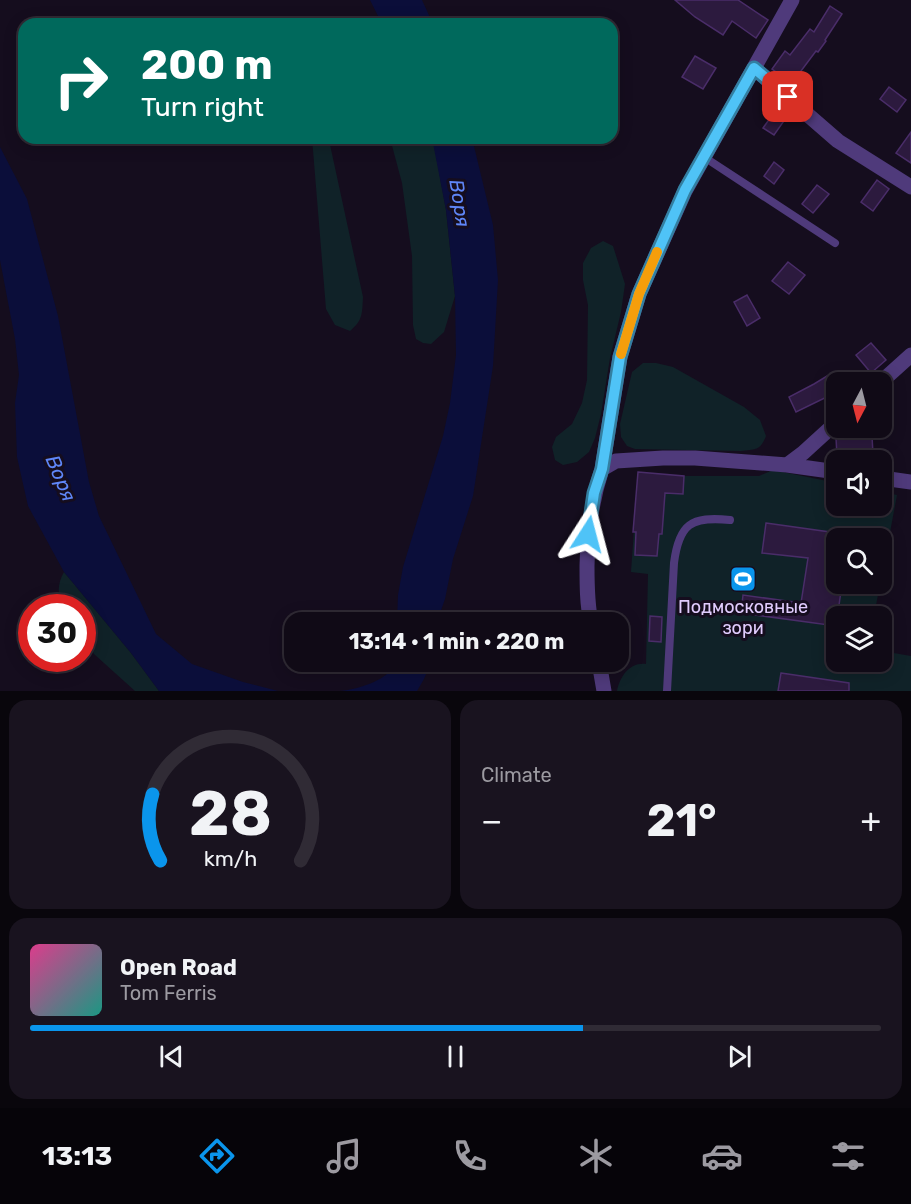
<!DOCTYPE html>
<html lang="en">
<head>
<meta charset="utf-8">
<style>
	:root { --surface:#100a16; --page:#19131f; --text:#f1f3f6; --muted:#9c9aa1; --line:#302b35; --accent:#0a95ec }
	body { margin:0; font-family:Rubik,sans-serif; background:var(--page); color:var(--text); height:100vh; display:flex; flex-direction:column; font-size:22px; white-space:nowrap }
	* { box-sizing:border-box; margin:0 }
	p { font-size:20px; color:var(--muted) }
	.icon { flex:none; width:33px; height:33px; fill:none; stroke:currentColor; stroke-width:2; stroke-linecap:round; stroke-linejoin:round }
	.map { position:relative; height:691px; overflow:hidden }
	.panel { display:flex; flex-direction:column; gap:9px; padding:9px; background:#09060c; flex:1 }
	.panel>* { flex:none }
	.hud { position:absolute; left:18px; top:18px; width:600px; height:126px; border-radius:18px; box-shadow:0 3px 15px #0003,0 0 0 2px var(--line); background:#00695c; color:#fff; overflow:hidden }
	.needle { width:39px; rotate:187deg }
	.controls { position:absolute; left:826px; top:372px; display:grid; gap:12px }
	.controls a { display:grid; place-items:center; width:66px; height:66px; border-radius:12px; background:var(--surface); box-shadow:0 3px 15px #0003,0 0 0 2px var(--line); font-size:30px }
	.speed { position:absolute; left:18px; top:594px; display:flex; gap:12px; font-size:30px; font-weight:700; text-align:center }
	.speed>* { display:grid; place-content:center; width:78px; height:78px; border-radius:50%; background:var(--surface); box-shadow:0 3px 15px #0003,0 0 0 2px var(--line); line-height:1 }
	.speed .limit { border:9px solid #d22; background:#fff; color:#111 }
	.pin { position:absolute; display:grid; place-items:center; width:51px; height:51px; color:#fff; margin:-26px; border-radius:12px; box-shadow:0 3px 9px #0006 }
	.me { position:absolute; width:66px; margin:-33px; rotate:9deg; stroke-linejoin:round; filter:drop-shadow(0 0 4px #0008) }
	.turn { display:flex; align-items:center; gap:21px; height:126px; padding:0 24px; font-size:27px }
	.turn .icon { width:78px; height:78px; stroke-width:2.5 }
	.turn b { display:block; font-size:42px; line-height:51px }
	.big { font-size:45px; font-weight:700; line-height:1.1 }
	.panel .tile { flex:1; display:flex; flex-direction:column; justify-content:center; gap:9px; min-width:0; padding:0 21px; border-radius:18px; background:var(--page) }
	.panel .dial { align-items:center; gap:0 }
	.dial svg { height:156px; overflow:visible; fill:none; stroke:var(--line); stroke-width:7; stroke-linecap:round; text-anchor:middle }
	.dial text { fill:var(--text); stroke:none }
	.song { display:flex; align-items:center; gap:18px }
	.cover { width:72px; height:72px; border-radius:9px; background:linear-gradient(135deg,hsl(330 70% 55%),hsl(170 70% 35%)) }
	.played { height:6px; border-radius:3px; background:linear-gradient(90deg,var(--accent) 65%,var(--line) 65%) }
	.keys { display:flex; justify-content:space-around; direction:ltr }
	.heat { display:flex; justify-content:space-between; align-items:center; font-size:33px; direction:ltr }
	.panel .tiles { flex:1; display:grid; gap:9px; grid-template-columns:1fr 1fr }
	.tile:last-child { grid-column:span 2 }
	.trip { position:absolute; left:284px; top:612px; width:345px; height:60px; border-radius:18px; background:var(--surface); box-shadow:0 3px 15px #0003,0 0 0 2px var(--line); font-weight:700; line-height:60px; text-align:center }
	.menu { display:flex; height:96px; justify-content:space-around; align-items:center; background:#060409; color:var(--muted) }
	.menu .icon { width:42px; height:42px }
	.menu .selected { color:var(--accent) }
	.menu b { font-size:27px; color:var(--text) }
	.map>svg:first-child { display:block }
</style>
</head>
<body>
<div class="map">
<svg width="911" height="691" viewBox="0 0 911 691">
	<rect width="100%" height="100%" fill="#150d1e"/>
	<!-- green -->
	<path fill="#102228" d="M312,138H327L329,140L363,297C362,314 363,320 350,331L335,325L326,309Z
		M390,138H432L434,144L446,210L455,296L444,332L431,344L423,343L416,339L413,325L412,256L402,183Z
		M603,241L613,246L625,284L621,312L610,358L601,414L595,438L589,452L577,462L563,465L555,460L552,447L556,437L572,424L582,403L587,380L588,305L583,280V263L591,248Z
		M643,363H656L673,367L744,407L760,420L766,436C760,451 756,449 741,451L635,449L627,446L621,437L620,424L632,372Z
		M773,470L837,483V506H882V492L897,495L882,575V538H837V584H880L874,616H837V662H882V651L911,656V691H617C620,676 630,662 646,664L648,574L631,572L638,472L684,476H759Z
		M64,572L131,653L159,691H135L94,654L83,636L82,608L64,607C57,596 57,584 64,572Z"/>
	<!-- water -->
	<path fill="#0b0e3a" d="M370,0H422L433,24H382Z
		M432,138H472L493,225L498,280L493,366L473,496L453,559L445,599L437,622H397L398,595L403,567L443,436L450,403L456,355L455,296L446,210Z
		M0,147L27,199L58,316L89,482L99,516L156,634L192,664L243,682L278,691H159L131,653L64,572L28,506L17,457L15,403L19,375L15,339L0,260Z
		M394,662H431L424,679L417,691H340C354,690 381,682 390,671C392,669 393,664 394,662Z"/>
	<!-- building -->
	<path fill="#2c1a3e" stroke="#4a2d69" stroke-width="1.5" d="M675,0H738L768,20L756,38L732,21L723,35L695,17Z
		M830,6L842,14L825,40L826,41L818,52L816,51L792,83L772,69L785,51L790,55L810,29L814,32Z
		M695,56L716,68L703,89L682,77Z
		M889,87L906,100L897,112L880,99Z
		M776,110L786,118L774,135L763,128Z
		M911,132V163L896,153Z
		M774,162L784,170L774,184L764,176Z
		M877,180L889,189L873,211L861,202Z
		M817,185L829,194L813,213L802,204Z
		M788,262L805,275L789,294L772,281Z
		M747,295L760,318L747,326L734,302Z
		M871,343L886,360L871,373L856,355Z
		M832,373L837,380V392L796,412L789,397L814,384Z
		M872,436L873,454L837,456L836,438Z
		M638,472L684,476L683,494L665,493L662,534H659L657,556L635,555L636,532H633Z
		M766,523L837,533V584H842L836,626L741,613L743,595L801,603L808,558L762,553Z
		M650,616L662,617L661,642L649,641Z
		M781,673L849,683V691H778Z"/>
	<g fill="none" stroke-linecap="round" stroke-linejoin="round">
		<!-- lane -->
		<path stroke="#4f3a7b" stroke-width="8" d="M704,157L835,243
			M667,691L674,563C679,524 691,516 730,520"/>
		<!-- street -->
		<path stroke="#4f3a7b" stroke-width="15" d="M754,68L838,141L911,187
			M881,382L911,355
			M787,465L803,453L837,422
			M602,469L620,357L639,294L685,191L792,0
			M882,478L911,482
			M591,622C587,604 587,585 587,566C588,530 591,503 602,469L616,461L663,458H695L787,465L837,472
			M599,662L604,691"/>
	</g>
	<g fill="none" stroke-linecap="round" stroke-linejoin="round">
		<defs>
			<path id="route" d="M588,534L594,493L602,469L620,357L639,294L685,190L754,68L788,97"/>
		</defs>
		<!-- route casing -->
		<use href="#route" stroke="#337fa1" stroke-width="15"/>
		<!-- route -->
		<use href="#route" stroke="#4fc3f7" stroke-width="10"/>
		<!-- slow -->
		<path stroke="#f59e0b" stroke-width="10" d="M621,354L639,294L657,252"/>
	</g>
	<!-- icons -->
	<defs>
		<symbol id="stadium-square" viewBox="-11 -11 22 22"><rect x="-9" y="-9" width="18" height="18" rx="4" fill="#0a95ec" stroke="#150d1e"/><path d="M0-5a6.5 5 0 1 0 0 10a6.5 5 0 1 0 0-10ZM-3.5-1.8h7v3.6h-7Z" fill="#fff"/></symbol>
	</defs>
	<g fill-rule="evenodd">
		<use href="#stadium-square" x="728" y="564" width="30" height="30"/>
	</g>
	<g text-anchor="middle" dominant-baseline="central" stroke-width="6" stroke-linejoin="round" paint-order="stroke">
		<!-- poi labels -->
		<g font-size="18" fill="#e0ccfd" stroke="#150d1e">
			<text x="743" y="607">Подмосковные<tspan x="743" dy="21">зори</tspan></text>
		</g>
		<!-- water labels -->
		<g font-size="20" font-style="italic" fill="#5f86f8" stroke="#150d1e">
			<text transform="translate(460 203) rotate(81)">Воря</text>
			<text transform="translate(61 478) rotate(67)">Воря</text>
		</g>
	</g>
</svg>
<div class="controls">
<a><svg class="needle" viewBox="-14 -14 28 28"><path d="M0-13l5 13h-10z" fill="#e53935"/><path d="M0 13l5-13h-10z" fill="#9c9aa1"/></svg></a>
<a><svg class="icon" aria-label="sound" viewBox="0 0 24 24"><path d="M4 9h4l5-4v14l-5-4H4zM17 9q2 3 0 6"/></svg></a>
<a><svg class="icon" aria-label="search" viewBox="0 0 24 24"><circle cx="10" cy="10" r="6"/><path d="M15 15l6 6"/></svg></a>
<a><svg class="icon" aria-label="layers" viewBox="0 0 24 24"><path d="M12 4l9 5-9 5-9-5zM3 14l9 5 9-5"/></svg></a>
</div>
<div class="speed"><div class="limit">30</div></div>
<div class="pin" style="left:788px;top:97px;background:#d93025"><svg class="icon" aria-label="arrive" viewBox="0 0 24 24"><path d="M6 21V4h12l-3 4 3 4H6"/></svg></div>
<svg class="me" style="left:588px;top:534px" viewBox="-20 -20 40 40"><path d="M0-17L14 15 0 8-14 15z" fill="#4fc3f7" stroke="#fff" stroke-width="4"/></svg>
<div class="trip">13:14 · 1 min · 220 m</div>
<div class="hud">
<div class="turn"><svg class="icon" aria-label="right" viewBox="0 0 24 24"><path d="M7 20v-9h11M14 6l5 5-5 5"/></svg><div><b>200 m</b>Turn right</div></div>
</div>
</div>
<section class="panel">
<div class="tiles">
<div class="tile dial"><svg viewBox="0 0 100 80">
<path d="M14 69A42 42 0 1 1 86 69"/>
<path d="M14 69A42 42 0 0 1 10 35" stroke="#0a95ec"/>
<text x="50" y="56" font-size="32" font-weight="700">28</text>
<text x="50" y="72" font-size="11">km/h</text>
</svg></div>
<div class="tile"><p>Climate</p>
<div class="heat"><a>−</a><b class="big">21°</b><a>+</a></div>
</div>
<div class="tile">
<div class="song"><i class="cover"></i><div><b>Open Road</b><p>Tom Ferris</p></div></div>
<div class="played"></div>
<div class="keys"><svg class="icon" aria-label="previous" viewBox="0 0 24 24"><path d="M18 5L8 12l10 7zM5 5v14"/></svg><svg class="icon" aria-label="pause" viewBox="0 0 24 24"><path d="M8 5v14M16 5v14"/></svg><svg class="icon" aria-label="next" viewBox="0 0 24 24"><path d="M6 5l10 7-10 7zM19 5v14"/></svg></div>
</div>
</div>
</section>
<nav class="menu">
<b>13:13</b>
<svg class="icon selected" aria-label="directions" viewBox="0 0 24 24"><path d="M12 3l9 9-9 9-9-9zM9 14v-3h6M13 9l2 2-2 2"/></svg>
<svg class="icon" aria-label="music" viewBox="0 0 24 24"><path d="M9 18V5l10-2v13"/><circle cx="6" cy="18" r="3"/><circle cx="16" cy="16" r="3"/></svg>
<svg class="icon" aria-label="phone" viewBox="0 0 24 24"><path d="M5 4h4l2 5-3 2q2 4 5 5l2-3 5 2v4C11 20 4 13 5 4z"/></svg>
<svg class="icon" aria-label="climate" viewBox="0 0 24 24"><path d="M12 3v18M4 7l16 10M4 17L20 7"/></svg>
<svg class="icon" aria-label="car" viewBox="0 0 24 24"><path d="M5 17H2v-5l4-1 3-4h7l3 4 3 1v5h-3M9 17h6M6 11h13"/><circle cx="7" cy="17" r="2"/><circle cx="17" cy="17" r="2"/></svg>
<svg class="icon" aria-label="filters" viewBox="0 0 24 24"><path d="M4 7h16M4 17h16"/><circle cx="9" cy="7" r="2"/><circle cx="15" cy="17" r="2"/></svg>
</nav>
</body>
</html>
